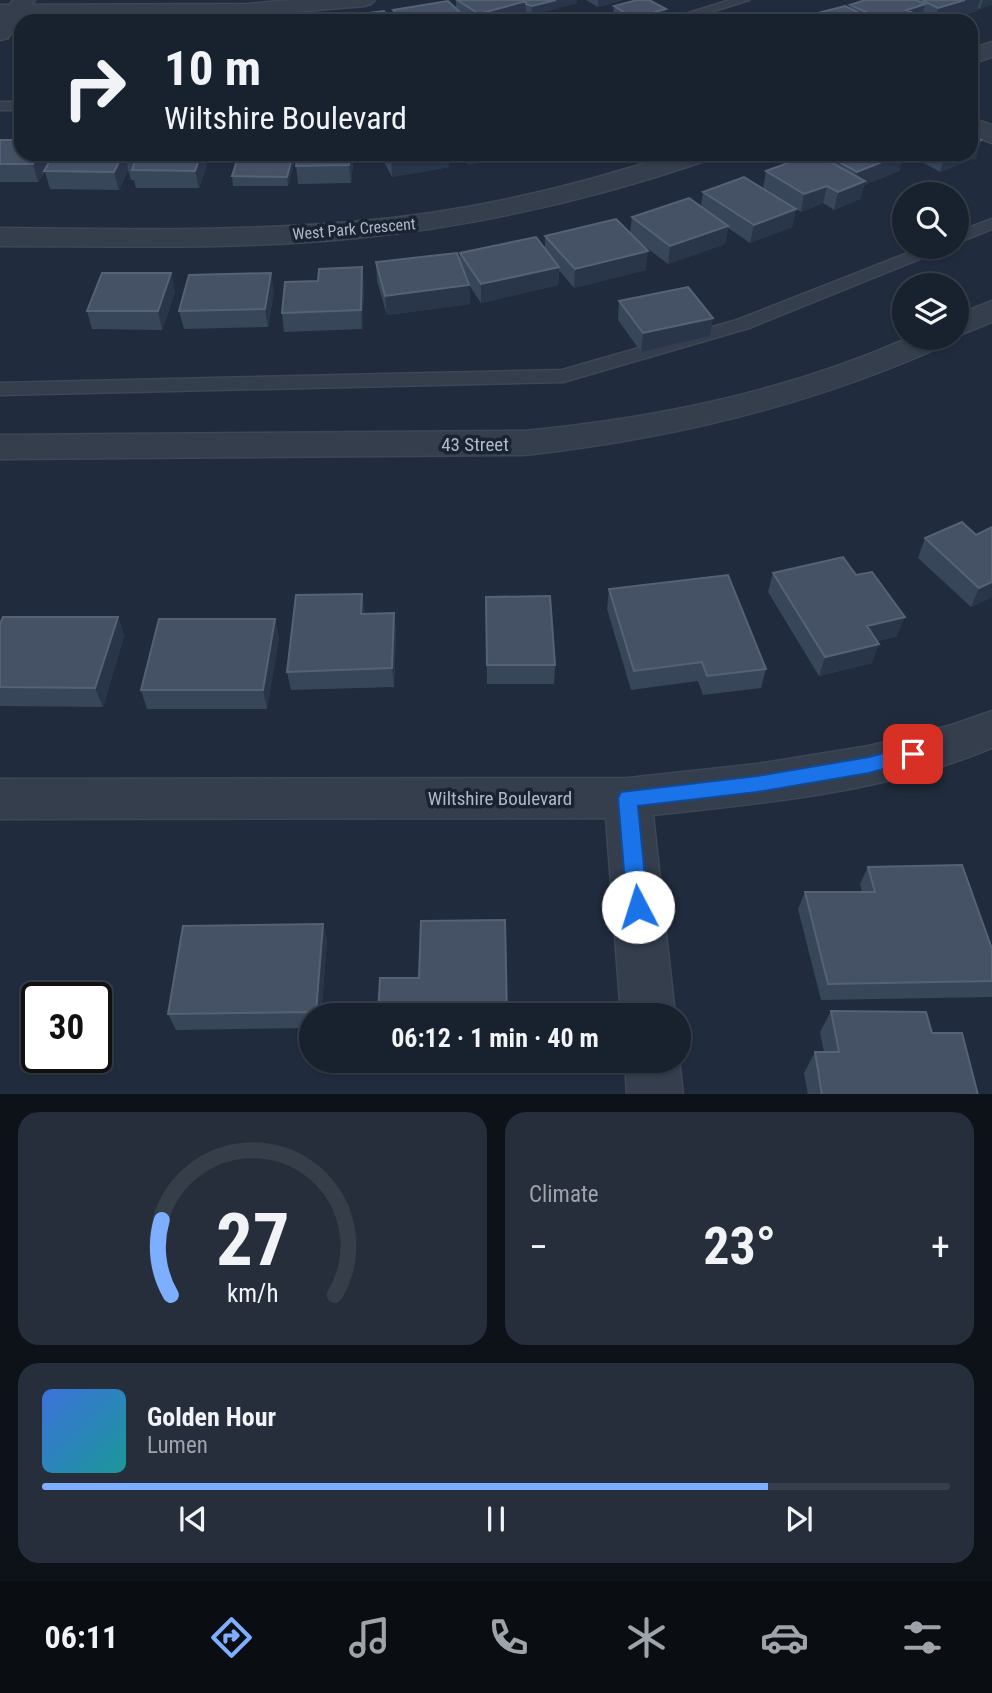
<!DOCTYPE html>
<html lang="en">
<head>
<meta charset="utf-8">
<style>
	:root { --surface:#18212e; --page:#252e3a; --text:#f1f3f6; --muted:#9fa3aa; --line:#363e4a; --accent:#7eaeff }
	body { margin:0; font-family:"Roboto Condensed",sans-serif; background:var(--page); color:var(--text); height:100vh; display:flex; flex-direction:column; font-size:26px; white-space:nowrap }
	* { box-sizing:border-box; margin:0 }
	p { font-size:23px; color:var(--muted) }
	.icon { flex:none; width:38px; height:38px; fill:none; stroke:currentColor; stroke-width:2; stroke-linecap:round; stroke-linejoin:round }
	.map { position:relative; height:1094px; overflow:hidden }
	.drawer { display:flex; flex-direction:column; gap:18px; padding:18px; background:#0d1219; flex:1 }
	.drawer>* { flex:none }
	.banner { position:absolute; left:14px; top:14px; width:964px; height:147px; border-radius:21px; box-shadow:0 2px 5px #0004,0 0 0 2px var(--line); background:#18212e; color:var(--text); overflow:hidden }
	.controls { position:absolute; left:892px; top:182px; display:grid; gap:14px }
	.controls a { display:grid; place-items:center; width:77px; height:77px; border-radius:50%; background:var(--surface); box-shadow:0 2px 5px #0004,0 0 0 2px var(--line); font-size:35px }
	.speed { position:absolute; left:21px; top:982px; display:flex; gap:14px; font-size:35px; font-weight:700; text-align:center }
	.speed>* { display:grid; place-content:center; width:91px; height:91px; border-radius:50%; background:var(--surface); box-shadow:0 2px 5px #0004,0 0 0 2px var(--line); line-height:1 }
	.speed .limit { border:4px solid #111; border-radius:10px; background:#fff; color:#111 }
	.pin { position:absolute; display:grid; place-items:center; width:60px; height:60px; color:#fff; margin:-30px; border-radius:14px; box-shadow:0 4px 10px #0006 }
	.me { position:absolute; width:77px; margin:-38px; rotate:355deg; stroke-linejoin:round; filter:drop-shadow(0 0 5px #0008) }
	.turn { display:flex; align-items:center; gap:24px; height:147px; padding:0 35px; font-size:32px }
	.turn .icon { width:91px; height:91px; stroke-width:2.5 }
	.turn b { display:block; font-size:49px; line-height:60px }
	.big { font-size:52px; font-weight:700; line-height:1.1 }
	.drawer .tile { flex:1; display:flex; flex-direction:column; justify-content:center; gap:10px; min-width:0; padding:0 24px; border-radius:21px; background:var(--page) }
	.drawer .dial { align-items:center; gap:0 }
	.dial svg { height:182px; overflow:visible; fill:none; stroke:var(--line); stroke-width:7; stroke-linecap:round; text-anchor:middle }
	.dial text { fill:var(--text); stroke:none }
	.song { display:flex; align-items:center; gap:21px }
	.cover { width:84px; height:84px; border-radius:10px; background:linear-gradient(135deg,hsl(220 70% 55%),hsl(180 70% 35%)) }
	.played { height:7px; border-radius:4px; background:linear-gradient(90deg,var(--accent) 80%,var(--line) 80%) }
	.keys { display:flex; justify-content:space-around; direction:ltr }
	.heat { display:flex; justify-content:space-between; align-items:center; font-size:38px; direction:ltr }
	.drawer .tiles { flex:1; display:grid; gap:18px; grid-template-columns:1fr 1fr }
	.tile:last-child { grid-column:span 2 }
	.trip { position:absolute; left:299px; top:1003px; width:392px; height:70px; border-radius:35px; background:var(--surface); box-shadow:0 2px 5px #0004,0 0 0 2px var(--line); font-weight:700; line-height:70px; text-align:center }
	.tabs { display:flex; height:112px; justify-content:space-around; align-items:center; background:#0a0d12; color:var(--muted) }
	.tabs .icon { width:49px; height:49px }
	.tabs .active { color:var(--accent) }
	.tabs b { font-size:32px; color:var(--text) }
	.map>svg:first-child { display:block }
</style>
</head>
<body>
<div class="map">
<svg width="992" height="1095" viewBox="0 0 992 1095">
	<rect width="100%" height="100%" fill="#202c3d"/>
	<g fill="none" stroke-linecap="round" stroke-linejoin="round">
		<defs>
			<path id="service" d="M730,0H749L682,21H663Z
				M0,102H21V110H0Z
				M992,219V229L957,243V232Z
				M923,247H944L942,250L749,328L563,382L0,395V383L562,370L737,320Z"/>
			<path id="minor" d="M290,0H375L371,4L364,6L248,16L0,17V5L248,4Z
				M992,42V57L971,64V49Z
				M971,118L992,125V143L971,135Z
				M673,154H712L708,160C594,199 477,226 356,238C238,250 119,246 0,246V228C117,229 234,232 351,222C461,213 569,189 673,154Z
				M992,711V748C886,792 766,803 653,815L675,1015H621L606,818L0,819V779L628,778L757,764L869,746L952,725Z
				M679,1059L683,1095H627L625,1060Z"/>
			<path id="tertiary" d="M13,0H35L8,38L0,40V18Z
				M992,301V322L957,336V315Z
				M908,338H950L945,345C810,406 671,439 524,455L0,459V435L524,431C657,418 785,392 908,338Z"/>
		</defs>
		<!-- service casing -->
		<use href="#service" stroke="#3d4756" stroke-width="3"/>
		<!-- minor casing -->
		<use href="#minor" stroke="#3d4756" stroke-width="3"/>
		<!-- tertiary casing -->
		<use href="#tertiary" stroke="#3d4756" stroke-width="3"/>
		<!-- service -->
		<use href="#service" fill="#343e4d" fill-rule="evenodd"/>
		<!-- minor -->
		<use href="#minor" fill="#343e4d" fill-rule="evenodd"/>
		<!-- tertiary -->
		<use href="#tertiary" fill="#343e4d" fill-rule="evenodd"/>
	</g>
	<!-- wall -->
	<path fill="#38465a" d="M456,0L577,3L531,15L526,12V17L512,21H393V10L456,9Z
		M586,0H623L598,7Z
		M865,0H992L980,9L978,8L977,11L943,21H929L922,18L921,20L918,21H798V18L849,8L850,5Z
		M614,6L665,17L652,21H625L613,14Z
		M0,140L21,154H51L52,158L54,154H129V156L130,154H205L207,165L199,188H136L134,180H131L128,170L119,190L50,189L45,172L38,182H0Z
		M981,140L976,158L940,172L908,154H971Z
		M298,154H354L351,183L298,184L296,166Z
		M380,154H448L449,167L392,177Z
		M459,154H517L469,165Z
		M820,154H904L899,171L864,185L860,199L834,210L823,203L801,212L796,209L792,227L750,243L728,228L725,244L668,264L639,242L646,270L574,288L559,270L558,285L481,303L469,285L470,304L387,315L377,281L376,262L460,260V253L545,249V236L630,233L632,217L701,206L703,192L763,189L766,171L819,156Z
		M294,163L288,186H233L232,176Z
		M362,267L364,286L362,329L284,332L282,313L318,281Z
		M171,273L175,292L162,330L92,329L87,311Z
		M274,291L268,327L184,329L179,311Z
		M619,301L710,336L641,352L618,320Z
		M992,527V597L971,607L918,558L925,538L976,535Z
		M773,573L897,636L878,641L872,663L819,676L768,592Z
		M609,589L766,669L761,688L703,695L698,681L631,690L607,609Z
		M486,597L555,665L554,684H487Z
		M394,613L396,632L394,687L291,690L287,672L365,614Z
		M118,617L124,636L103,707L0,706V624Z
		M275,619L279,638L267,709H147L141,690Z
		M868,867L992,949V997L821,1000L798,909L805,892H862L860,884Z
		M323,924L327,941L321,1015H312V1028L176,1030L168,1014Z
		M831,1011L932,1033L978,1095H808L804,1073L815,1052H824L820,1032Z
		M378,1060H508V1065L379,1067Z"/>
	<!-- shaded-wall -->
	<path fill="#29364a" d="M556,0H577V3L531,15L532,6Z
		M598,0H623L598,7Z
		M965,0H980L977,11L943,21H935L938,8Z
		M983,0H992V5L980,9Z
		M526,1V17L512,21H479V14Z
		M925,4L921,20L918,21H886L907,10Z
		M666,9L665,17L652,21H634V18Z
		M464,16V21H436Z
		M981,140L976,158L940,172L945,154H971V144Z
		M39,154H51L53,158L38,182L33,164Z
		M123,154H129L131,162H127L128,170L119,190L114,172Z
		M201,154H205L207,165L199,188L195,171Z
		M293,154L294,163L288,186L287,177Z
		M350,154H354L351,183L349,165Z
		M422,154H448L449,167L392,177L391,159Z
		M468,154H517L469,165Z
		M902,154H904L899,171L864,185L860,199L834,210L838,192L854,186L857,172Z
		M827,186L823,203L801,212L804,194Z
		M796,209L792,227L750,243L754,225Z
		M728,226L725,244L668,264L670,246Z
		M648,251L646,270L574,288L575,269Z
		M362,267L364,286L362,329L361,310Z
		M559,267L558,285L481,303V284Z
		M171,273L175,292L162,330L158,311Z
		M271,273L274,291L268,327L265,309Z
		M469,285L470,304L387,315L385,296Z
		M713,318L710,336L641,352L643,333Z
		M992,582V597L971,607L979,588Z
		M362,594L365,613L364,633L361,614Z
		M394,613L396,632L394,687L392,668Z
		M118,617L124,636L103,707L95,688Z
		M905,617L897,636L861,645L867,626Z
		M275,619L279,638L267,709L263,690Z
		M879,644L872,663L819,676L825,657Z
		M323,924L327,941L321,1015H317L316,1012Z"/>
	<!-- building -->
	<path fill="#455266" stroke="#556276" stroke-width="2" d="M457,0H524L526,1L479,14Z
		M524,0H556L532,6L526,4V1Z
		M637,0H649L666,9L634,18L614,6Z
		M865,0H916L925,4L907,10L913,13L886,21L850,5Z
		M922,0H965L938,8Z
		M448,1L464,16L436,21H403L393,10Z
		M845,6L870,18L861,21H804L798,18Z
		M384,11L390,21H329L327,18Z
		M971,135L981,140L971,144Z
		M0,140H21V154H39L33,164H0Z
		M54,154H123L114,172L44,171Z
		M130,154H201L195,171L132,170L135,162H127Z
		M239,154H293L287,177L232,176Z
		M298,154H350L349,165L296,166Z
		M388,154H422L391,159Z
		M812,154H816L865,181L838,192L827,186L804,194L766,171Z
		M825,154H902L857,172Z
		M744,177L796,209L754,225L703,192Z
		M689,198L728,226L670,246L632,217Z
		M616,219L648,251L575,269L545,236Z
		M536,237L559,267L481,284L460,253Z
		M457,253L469,285L385,296L376,262Z
		M362,267L361,310L282,313L285,282L318,281L319,269Z
		M102,273H171L158,311H87Z
		M271,273L265,309L179,311L189,275Z
		M688,287L713,318L643,333L619,301Z
		M962,522L976,535L992,527V582L979,588L925,538Z
		M843,557L856,575L872,572L905,617L867,626L879,644L825,657L773,573Z
		M728,575L766,669L707,676L702,662L634,671L609,589Z
		M362,594L361,614L394,613L392,668L287,672L296,595Z
		M550,596L555,665H487L486,597Z
		M3,617H118L95,688L0,687V624Z
		M159,619H275L263,690H141Z
		M962,865L992,949V981L828,984L805,892H875L868,867Z
		M505,920L507,1015H378L380,978H419L421,921Z
		M323,924L316,1012L168,1014L183,926Z
		M831,1011L926,1012L932,1033H962L978,1095H822L815,1052H839Z"/>
	<!-- route -->
	<path fill="#1a73e8" stroke="#114b97" stroke-width="2" d="M913,746L920,748L922,754L920,759L869,773L757,792L638,806L648,907L645,914L638,916L630,914L627,907L618,798L621,792L757,776L869,757Z"/>
	<g text-anchor="middle" dominant-baseline="central" stroke-width="7" stroke-linejoin="round" paint-order="stroke">
		<!-- far-street labels -->
		<g font-size="16" fill="#afb9c9" stroke="#1a2332">
			<text transform="translate(354 229) rotate(-5)">West Park Crescent</text>
		</g>
		<!-- street labels -->
		<g font-size="19" fill="#afb9c9" stroke="#1a2332">
			<text x="475" y="444">43 Street</text>
			<text x="500" y="798">Wiltshire Boulevard</text>
		</g>
	</g>
</svg>
<div class="controls">
<a><svg class="icon" aria-label="search" viewBox="0 0 24 24"><circle cx="10" cy="10" r="6"/><path d="M15 15l6 6"/></svg></a>
<a><svg class="icon" aria-label="layers" viewBox="0 0 24 24"><path d="M12 4l9 5-9 5-9-5zM3 14l9 5 9-5"/></svg></a>
</div>
<div class="speed"><div class="limit">30</div></div>
<div class="pin" style="left:913px;top:754px;background:#d93025"><svg class="icon" aria-label="arrive" viewBox="0 0 24 24"><path d="M6 21V4h12l-3 4 3 4H6"/></svg></div>
<svg class="me" style="left:638px;top:907px" viewBox="-20 -20 40 40"><circle r="19" fill="#fff"/><path d="M0-13L10 11 0 6-10 11z" fill="#1a73e8"/></svg>
<div class="trip">06:12 · 1 min · 40 m</div>
<div class="banner">
<div class="turn"><svg class="icon" aria-label="right" viewBox="0 0 24 24"><path d="M7 20v-9h11M14 6l5 5-5 5"/></svg><div><b>10 m</b>Wiltshire Boulevard</div></div>
</div>
</div>
<section class="drawer">
<div class="tiles">
<div class="tile dial"><svg viewBox="0 0 100 80">
<path d="M14 69A42 42 0 1 1 86 69"/>
<path d="M14 69A42 42 0 0 1 10 36" stroke="#7eaeff"/>
<text x="50" y="56" font-size="32" font-weight="700">27</text>
<text x="50" y="72" font-size="11">km/h</text>
</svg></div>
<div class="tile"><p>Climate</p>
<div class="heat"><a>−</a><b class="big">23°</b><a>+</a></div>
</div>
<div class="tile">
<div class="song"><i class="cover"></i><div><b>Golden Hour</b><p>Lumen</p></div></div>
<div class="played"></div>
<div class="keys"><svg class="icon" aria-label="previous" viewBox="0 0 24 24"><path d="M18 5L8 12l10 7zM5 5v14"/></svg><svg class="icon" aria-label="pause" viewBox="0 0 24 24"><path d="M8 5v14M16 5v14"/></svg><svg class="icon" aria-label="next" viewBox="0 0 24 24"><path d="M6 5l10 7-10 7zM19 5v14"/></svg></div>
</div>
</div>
</section>
<nav class="tabs">
<b>06:11</b>
<svg class="icon active" aria-label="directions" viewBox="0 0 24 24"><path d="M12 3l9 9-9 9-9-9zM9 14v-3h6M13 9l2 2-2 2"/></svg>
<svg class="icon" aria-label="music" viewBox="0 0 24 24"><path d="M9 18V5l10-2v13"/><circle cx="6" cy="18" r="3"/><circle cx="16" cy="16" r="3"/></svg>
<svg class="icon" aria-label="phone" viewBox="0 0 24 24"><path d="M5 4h4l2 5-3 2q2 4 5 5l2-3 5 2v4C11 20 4 13 5 4z"/></svg>
<svg class="icon" aria-label="climate" viewBox="0 0 24 24"><path d="M12 3v18M4 7l16 10M4 17L20 7"/></svg>
<svg class="icon" aria-label="car" viewBox="0 0 24 24"><path d="M5 17H2v-5l4-1 3-4h7l3 4 3 1v5h-3M9 17h6M6 11h13"/><circle cx="7" cy="17" r="2"/><circle cx="17" cy="17" r="2"/></svg>
<svg class="icon" aria-label="filters" viewBox="0 0 24 24"><path d="M4 7h16M4 17h16"/><circle cx="9" cy="7" r="2"/><circle cx="15" cy="17" r="2"/></svg>
</nav>
</body>
</html>
